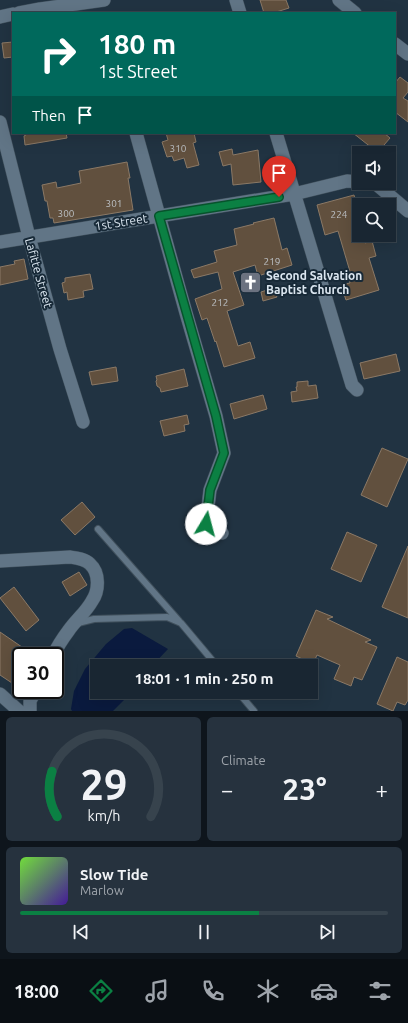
<!DOCTYPE html>
<html lang="en">
<head>
<meta charset="utf-8">
<style>
	:root { --surface:#192632; --page:#26323e; --text:#f1f3f6; --muted:#9fa5ac; --line:#37434d; --accent:#0b8043 }
	body { margin:0; font-family:Ubuntu,sans-serif; background:var(--page); color:var(--text); height:100vh; display:flex; flex-direction:column; font-size:15px; white-space:nowrap }
	* { box-sizing:border-box; margin:0 }
	p { font-size:13px; color:var(--muted) }
	.icon { flex:none; width:22px; height:22px; fill:none; stroke:currentColor; stroke-width:2; stroke-linecap:round; stroke-linejoin:round }
	.map { position:relative; height:711px; overflow:hidden }
	.side { display:flex; flex-direction:column; gap:6px; padding:6px; background:#0e151c; flex:1 }
	.side>* { flex:none }
	.guide { position:absolute; left:12px; top:12px; width:384px; height:122px; border-radius:0px; box-shadow:0 4px 16px #0002,0 0 0 1px var(--line); background:#00695c; color:#fff; overflow:hidden }
	.fabs { position:absolute; left:352px; top:146px; display:grid; gap:8px }
	.fabs a { display:grid; place-items:center; width:44px; height:44px; border-radius:0px; background:var(--surface); box-shadow:0 4px 16px #0002,0 0 0 1px var(--line); font-size:20px }
	.speed { position:absolute; left:12px; top:647px; display:flex; gap:8px; font-size:20px; font-weight:700; text-align:center }
	.speed>* { display:grid; place-content:center; width:52px; height:52px; border-radius:50%; background:var(--surface); box-shadow:0 4px 16px #0002,0 0 0 1px var(--line); line-height:1 }
	.speed .limit { border:2px solid #111; border-radius:6px; background:#fff; color:#111 }
	.pin { position:absolute; display:grid; place-items:center; width:34px; height:34px; color:#fff; margin:-41px -17px; border-radius:50% 50% 50% 0; rotate:-45deg; box-shadow:0 0 4px #0007 }
	.pin .icon { rotate:45deg }
	.me { position:absolute; width:44px; margin:-22px; rotate:8deg; stroke-linejoin:round; filter:drop-shadow(0 0 3px #0008) }
	.turn { display:flex; align-items:center; gap:14px; height:84px; padding:0 20px; font-size:18px }
	.turn .icon { width:52px; height:52px; stroke-width:2.5 }
	.turn b { display:block; font-size:28px; line-height:34px }
	.then { display:flex; align-items:center; height:38px; padding:0 20px; background:#0003; gap:8px; font-size:15px }
	.big { font-size:30px; font-weight:600; line-height:1.1 }
	.side .widget { flex:1; display:flex; flex-direction:column; justify-content:center; gap:6px; min-width:0; padding:0 14px; border-radius:6px; background:var(--page) }
	.side .dial { align-items:center; gap:0 }
	.dial svg { height:104px; overflow:visible; fill:none; stroke:var(--line); stroke-width:7; stroke-linecap:round; text-anchor:middle }
	.dial text { fill:var(--text); stroke:none }
	.song { display:flex; align-items:center; gap:12px }
	.cover { width:48px; height:48px; border-radius:6px; background:linear-gradient(135deg,hsl(100 70% 55%),hsl(260 70% 35%)) }
	.played { height:4px; border-radius:2px; background:linear-gradient(90deg,var(--accent) 65%,var(--line) 65%) }
	.keys { display:flex; justify-content:space-around; direction:ltr }
	.heat { display:flex; justify-content:space-between; align-items:center; font-size:22px; direction:ltr }
	.side .tiles { flex:1; display:grid; gap:6px; grid-template-columns:1fr 1fr }
	.widget:last-child { grid-column:span 2 }
	.trip { position:absolute; left:90px; top:659px; width:228px; height:40px; border-radius:0px; background:var(--surface); box-shadow:0 4px 16px #0002,0 0 0 1px var(--line); font-weight:600; line-height:40px; text-align:center }
	.dock { display:flex; height:64px; justify-content:space-around; align-items:center; background:#0a0f14; color:var(--muted) }
	.dock .icon { width:28px; height:28px }
	.dock .current { color:var(--accent) }
	.dock b { font-size:18px; color:var(--text) }
	.map>svg:first-child { display:block }
</style>
</head>
<body>
<div class="map">
<svg width="408" height="711" viewBox="0 0 408 711">
	<rect width="100%" height="100%" fill="#213342"/>
	<!-- water -->
	<path fill="#0a1a3e" d="M132,628L168,649L152,666H97V692H132L113,711H72L71,709L74,691L85,669L106,644L124,629Z"/>
	<!-- building -->
	<path fill="#61503e" stroke="#8b7966" d="M260,0H286L289,8L273,13H264Z
		M13,42V57L4,58L2,43Z
		M400,77L408,83V92L403,98L408,101V122L395,112V83Z
		M26,133H66L67,138L25,145L24,136L26,135Z
		M166,133H194L196,142L193,143L199,165L187,168L184,158L174,161L172,156L167,157L162,142L168,140Z
		M353,133H384L390,138L384,145L395,153H368L372,148Z
		M232,149L233,155L258,150L261,182L233,185L231,164L223,166L219,152Z
		M127,162L130,178H128L133,210L54,223L53,218H50L47,201H45L42,185L56,182L57,188L81,183L79,171Z
		M354,195L359,213V237L363,236L365,243L372,241L376,256L369,258L379,290L346,300L341,285L350,283L348,276L351,275L338,231L325,235L317,205Z
		M274,218L282,250L287,248L292,265L258,276L255,265L233,272L244,305L227,311L238,346L250,342L255,358L224,367L216,341L215,342L207,318L202,320L195,299L222,289L218,272L194,278L191,270L217,262L214,251L237,245L234,229L254,224L253,223Z
		M24,259L28,279L0,285V267L15,264L14,261Z
		M90,274L93,289L83,291L84,297L68,300L67,292L64,293L62,283L65,282V278Z
		M273,288L277,297L263,301L261,292Z
		M396,354L400,371L364,379L360,363Z
		M116,367L118,381L92,385L89,372Z
		M184,369L188,386L161,392L160,388L157,386L156,381L157,380L156,376Z
		M308,381V386L316,385L318,398L292,402L291,392L297,391L296,387H297V382Z
		M263,395L267,409L234,419L230,404Z
		M187,415L189,424L184,425L185,431L164,436L160,421Z
		M382,448L408,459L387,507L361,495Z
		M82,502L95,517L75,535L61,520Z
		M347,532L377,545L361,582L331,569Z
		M408,546V618L382,607Z
		M79,572L87,585L70,596L62,582Z
		M14,587L39,620L26,631L0,598Z
		M316,610L333,617L327,619L371,640L365,642L377,647L362,680L354,677L351,686L334,679L340,665L317,655L313,664L296,656Z
		M0,632L35,656H21V689L0,675Z
		M397,657L408,662V700L405,705L397,702L393,711L377,704Z"/>
	<g fill="none" stroke-linecap="round" stroke-linejoin="round">
		<defs>
			<path id="lane" d="M98,529L179,621
				M78,623L94,619L167,617L181,623L217,666
				M238,692L254,711"/>
			<path id="street" d="M236,0L240,13
				M339,0L355,13
				M19,13L40,9L104,0
				M0,17L13,14
				M395,44L408,54
				M0,122L29,237L60,349L83,422
				M136,133L186,313L216,416L224,453L210,490L206,524L222,533
				M276,133L352,385L357,390
				M365,183L376,184L408,211
				M0,242L294,194L347,181L359,182
				M0,561L70,557C77,558 85,559 90,564C100,573 99,591 92,601C86,612 76,620 69,630C63,638 57,647 53,656
				M0,694L19,711
				M30,711V701L36,690"/>
		</defs>
		<!-- lane casing -->
		<use href="#lane" stroke="#40505c" stroke-width="8"/>
		<!-- street casing -->
		<use href="#street" stroke="#40505c" stroke-width="14"/>
		<!-- lane -->
		<use href="#lane" stroke="#617586" stroke-width="6"/>
		<!-- street -->
		<use href="#street" stroke="#617586" stroke-width="13"/>
	</g>
	<g fill="none" stroke-linecap="round" stroke-linejoin="round">
		<defs>
			<path id="route" d="M206,524L210,490L224,453L216,416L159,216L279,197"/>
		</defs>
		<!-- route casing -->
		<use href="#route" stroke="#07532c" stroke-width="10"/>
		<!-- route -->
		<use href="#route" stroke="#0b8043" stroke-width="7"/>
	</g>
	<!-- icons -->
	<defs>
		<symbol id="church-square" viewBox="-11 -11 22 22"><rect x="-9" y="-9" width="18" height="18" rx="4" fill="#6b7280" stroke="#172937"/><path d="M-1.2-6h2.4v3.5h3.3v2.4h-3.3V6h-2.4V-.1h-3.3v-2.4h3.3Z" fill="#fff"/></symbol>
	</defs>
	<g fill-rule="evenodd">
		<use href="#church-square" x="238" y="270" width="25" height="25"/>
	</g>
	<g text-anchor="middle" dominant-baseline="central" stroke-width="4" stroke-linejoin="round" paint-order="stroke">
		<!-- number labels -->
		<g font-size="10" fill="#bcc0c4">
			<text x="178" y="148">310</text>
			<text x="114" y="203">301</text>
			<text x="66" y="213">300</text>
			<text x="339" y="214">224</text>
			<text x="272" y="261">219</text>
			<text x="220" y="302">212</text>
		</g>
		<!-- street labels -->
		<g font-size="12" fill="#dbe6f0" stroke="#172937">
			<text transform="translate(121 222) rotate(-9)">1st Street</text>
			<text transform="translate(39 273) rotate(74)">Lafitte Street</text>
		</g>
		<!-- poi labels -->
		<g font-size="12" font-weight="bold" fill="#dbe6f0" stroke="#172937" text-anchor="start">
			<text x="266" y="275">Second Salvation<tspan x="266" dy="14">Baptist Church</tspan></text>
		</g>
	</g>
</svg>
<div class="fabs">
<a><svg class="icon" aria-label="sound" viewBox="0 0 24 24"><path d="M4 9h4l5-4v14l-5-4H4zM17 9q2 3 0 6"/></svg></a>
<a><svg class="icon" aria-label="search" viewBox="0 0 24 24"><circle cx="10" cy="10" r="6"/><path d="M15 15l6 6"/></svg></a>
</div>
<div class="speed"><div class="limit">30</div></div>
<div class="pin" style="left:279px;top:197px;background:#d93025"><svg class="icon" aria-label="arrive" viewBox="0 0 24 24"><path d="M6 21V4h12l-3 4 3 4H6"/></svg></div>
<svg class="me" style="left:206px;top:524px" viewBox="-20 -20 40 40"><circle r="19" fill="#fff"/><path d="M0-13L10 11 0 6-10 11z" fill="#0b8043"/></svg>
<div class="trip">18:01 · 1 min · 250 m</div>
<div class="guide">
<div class="turn"><svg class="icon" aria-label="right" viewBox="0 0 24 24"><path d="M7 20v-9h11M14 6l5 5-5 5"/></svg><div><b>180 m</b>1st Street</div></div>
<div class="then">Then<svg class="icon" aria-label="arrive" viewBox="0 0 24 24"><path d="M6 21V4h12l-3 4 3 4H6"/></svg></div>
</div>
</div>
<section class="side">
<div class="tiles">
<div class="widget dial"><svg viewBox="0 0 100 80">
<path d="M14 69A42 42 0 1 1 86 69"/>
<path d="M14 69A42 42 0 0 1 10 34" stroke="#0b8043"/>
<text x="50" y="56" font-size="32" font-weight="700">29</text>
<text x="50" y="72" font-size="11">km/h</text>
</svg></div>
<div class="widget"><p>Climate</p>
<div class="heat"><a>−</a><b class="big">23°</b><a>+</a></div>
</div>
<div class="widget">
<div class="song"><i class="cover"></i><div><b>Slow Tide</b><p>Marlow</p></div></div>
<div class="played"></div>
<div class="keys"><svg class="icon" aria-label="previous" viewBox="0 0 24 24"><path d="M18 5L8 12l10 7zM5 5v14"/></svg><svg class="icon" aria-label="pause" viewBox="0 0 24 24"><path d="M8 5v14M16 5v14"/></svg><svg class="icon" aria-label="next" viewBox="0 0 24 24"><path d="M6 5l10 7-10 7zM19 5v14"/></svg></div>
</div>
</div>
</section>
<nav class="dock">
<b>18:00</b>
<svg class="icon current" aria-label="directions" viewBox="0 0 24 24"><path d="M12 3l9 9-9 9-9-9zM9 14v-3h6M13 9l2 2-2 2"/></svg>
<svg class="icon" aria-label="music" viewBox="0 0 24 24"><path d="M9 18V5l10-2v13"/><circle cx="6" cy="18" r="3"/><circle cx="16" cy="16" r="3"/></svg>
<svg class="icon" aria-label="phone" viewBox="0 0 24 24"><path d="M5 4h4l2 5-3 2q2 4 5 5l2-3 5 2v4C11 20 4 13 5 4z"/></svg>
<svg class="icon" aria-label="climate" viewBox="0 0 24 24"><path d="M12 3v18M4 7l16 10M4 17L20 7"/></svg>
<svg class="icon" aria-label="car" viewBox="0 0 24 24"><path d="M5 17H2v-5l4-1 3-4h7l3 4 3 1v5h-3M9 17h6M6 11h13"/><circle cx="7" cy="17" r="2"/><circle cx="17" cy="17" r="2"/></svg>
<svg class="icon" aria-label="filters" viewBox="0 0 24 24"><path d="M4 7h16M4 17h16"/><circle cx="9" cy="7" r="2"/><circle cx="15" cy="17" r="2"/></svg>
</nav>
</body>
</html>
